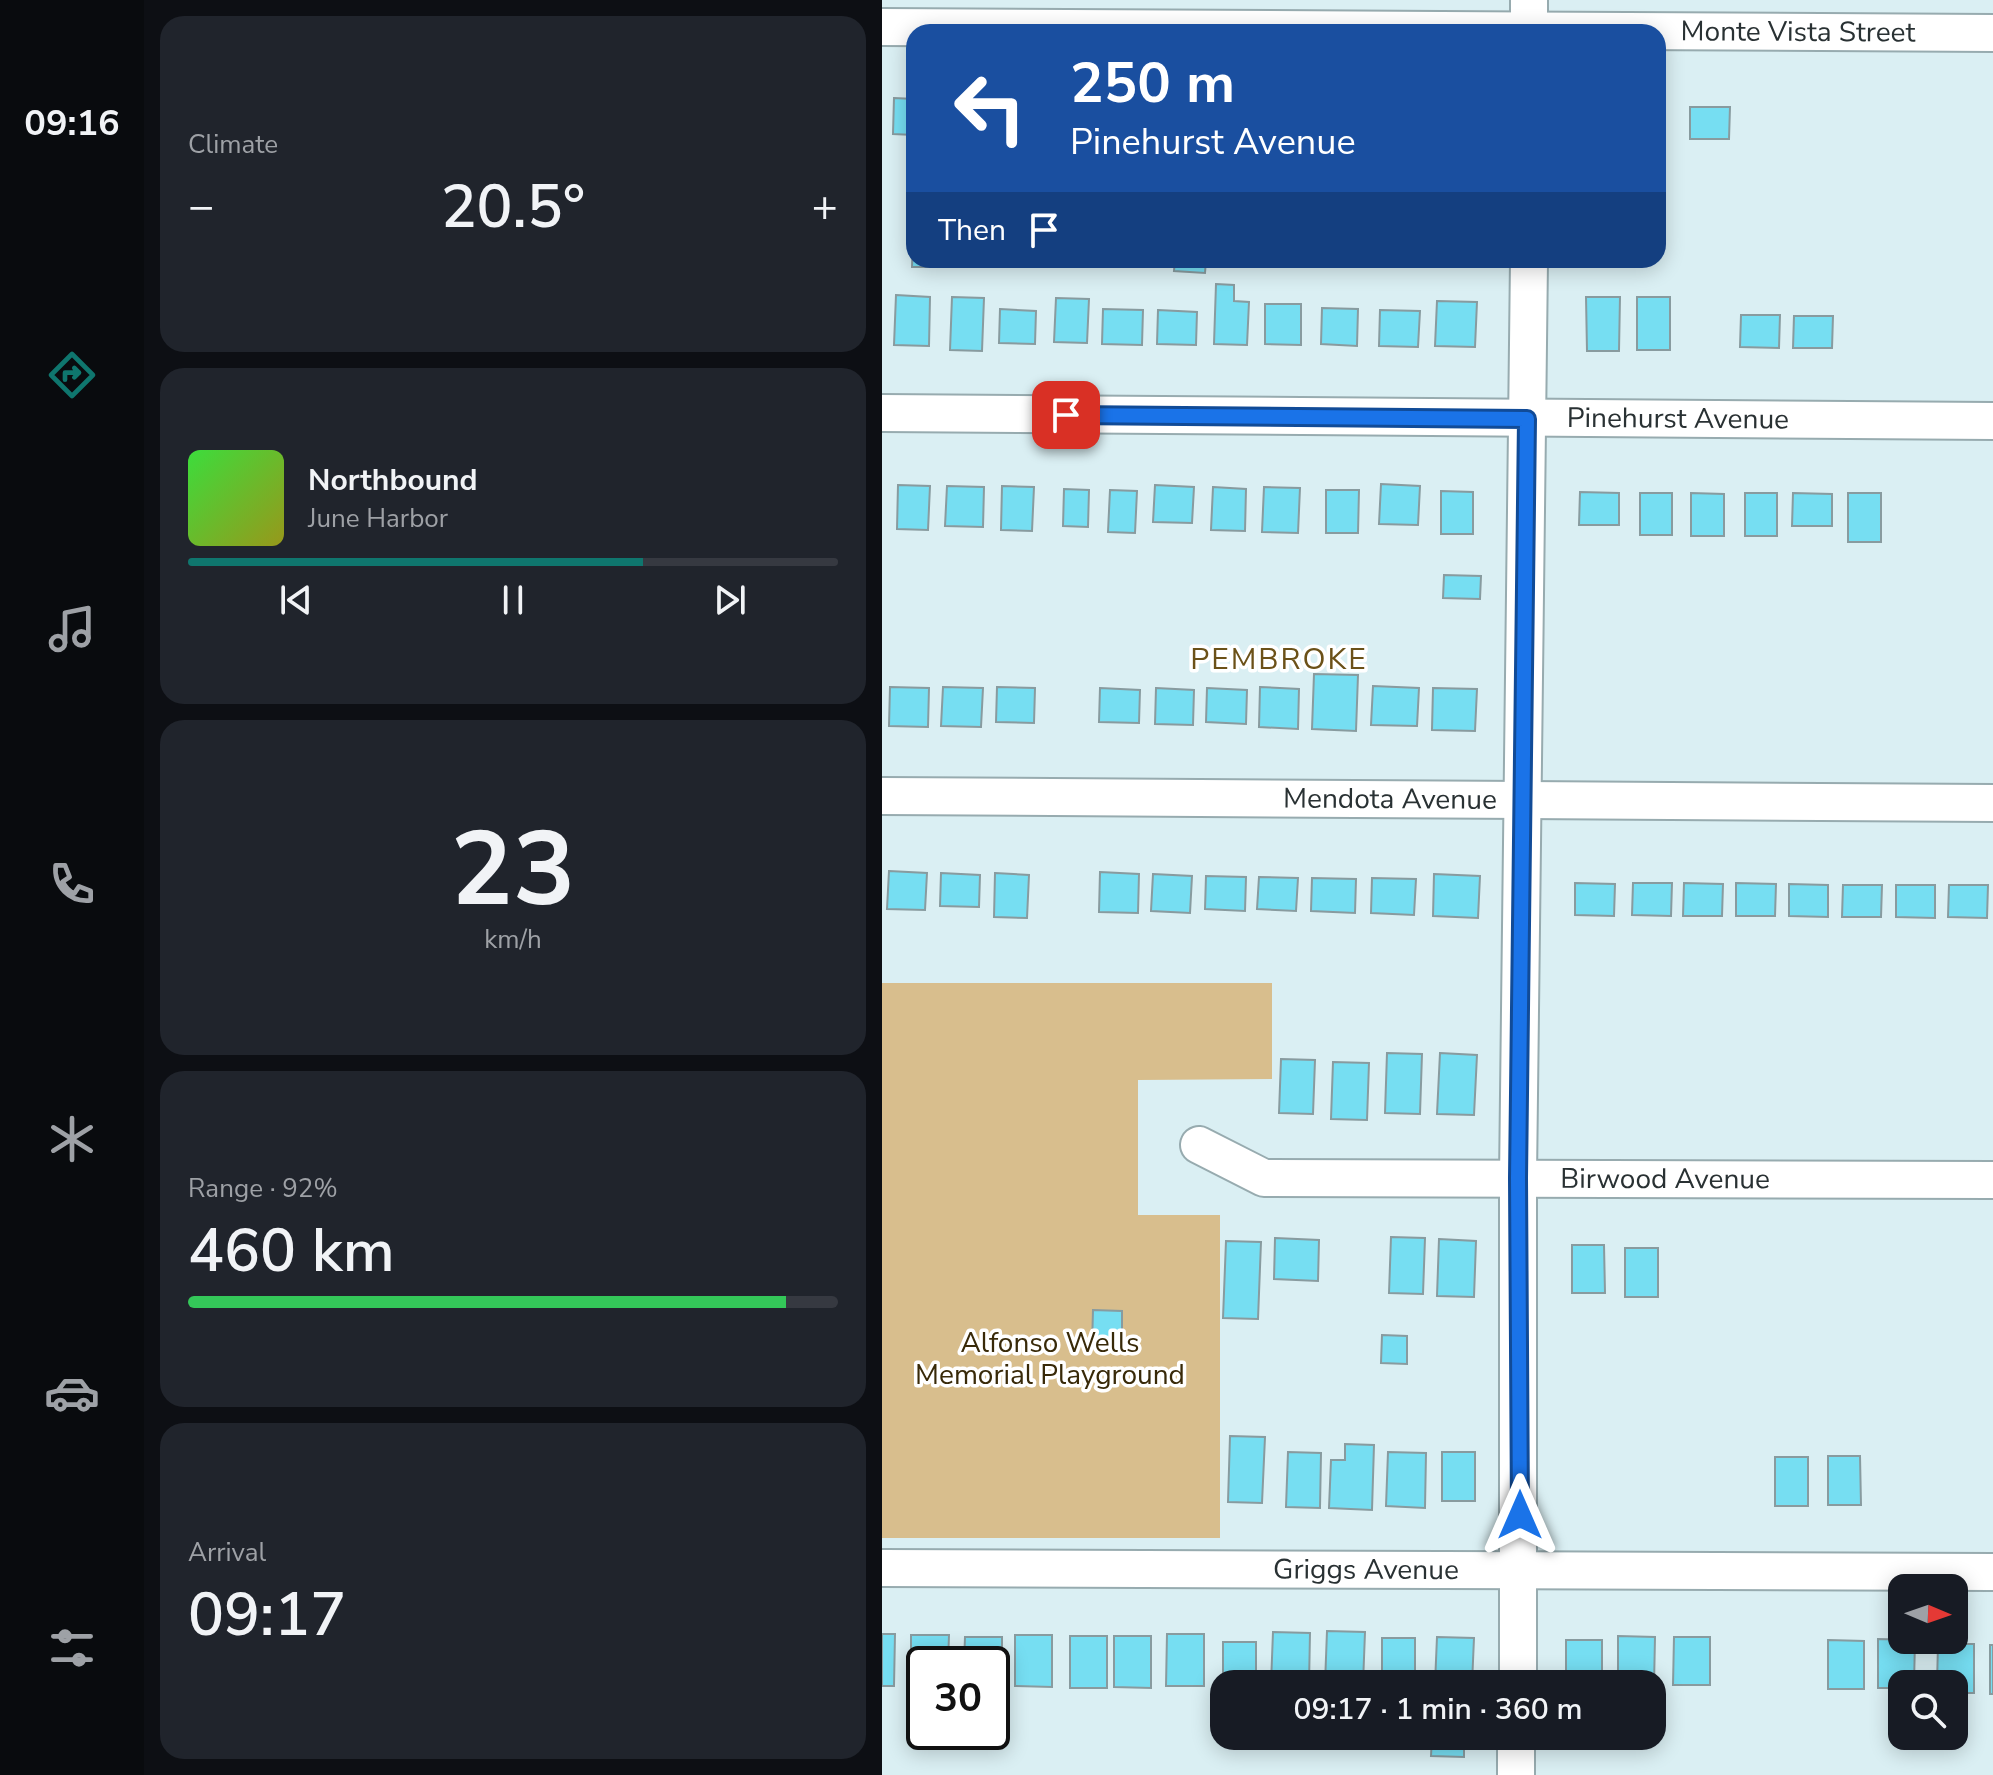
<!DOCTYPE html>
<html lang="en">
<head>
<meta charset="utf-8">
<style>
	:root { --surface:#171b24; --page:#20242c; --text:#f1f3f6; --muted:#9ea1a6; --line:#363941; --accent:#0f766e }
	body { margin:0; font-family:"Nunito Sans",sans-serif; background:var(--page); color:var(--text); height:100vh; display:flex; flex-direction:column; font-size:30px; white-space:nowrap }
	* { box-sizing:border-box; margin:0 }
	p { font-size:26px; color:var(--muted) }
	.icon { flex:none; width:44px; height:44px; fill:none; stroke:currentColor; stroke-width:2; stroke-linecap:round; stroke-linejoin:round }
	.map { position:relative; flex:1; overflow:hidden }
	.details { display:flex; flex-direction:column; gap:16px; padding:16px; background:#0d0f14; width:738px }
	.details>* { flex:none }
	.hud { position:absolute; left:24px; top:24px; width:760px; height:244px; border-radius:24px; box-shadow:0 4px 20px #0003; background:#1a4fa0; color:#fff; overflow:hidden }
	.needle { width:52px; rotate:92deg }
	.tools { position:absolute; left:1006px; top:1574px; display:grid; gap:16px }
	.tools a { display:grid; place-items:center; width:80px; height:80px; border-radius:16px; background:var(--surface); box-shadow:0 4px 20px #0003; font-size:40px }
	.speed { position:absolute; left:24px; top:1646px; display:flex; gap:16px; font-size:40px; font-weight:700; text-align:center }
	.speed>* { display:grid; place-content:center; width:104px; height:104px; border-radius:50%; background:var(--surface); box-shadow:0 4px 20px #0003; line-height:1 }
	.speed .limit { border:4px solid #111; border-radius:12px; background:#fff; color:#111 }
	.pin { position:absolute; display:grid; place-items:center; width:68px; height:68px; color:#fff; margin:-34px; border-radius:16px; box-shadow:0 4px 12px #0006 }
	.me { position:absolute; width:88px; margin:-44px; rotate:0deg; stroke-linejoin:round; filter:drop-shadow(0 0 6px #0008) }
	.turn { display:flex; align-items:center; gap:28px; height:168px; padding:0 32px; font-size:36px }
	.turn .icon { width:104px; height:104px; stroke-width:2.5 }
	.turn b { display:block; font-size:56px; line-height:68px }
	.then { display:flex; align-items:center; height:76px; padding:0 32px; background:#0003; gap:16px; font-size:30px }
	.big { font-size:60px; font-weight:600; line-height:1.1 }
	.details .tile { flex:1; display:flex; flex-direction:column; justify-content:center; gap:12px; min-width:0; padding:0 28px; border-radius:24px; background:var(--page) }
	.details .dial { align-items:center; gap:0 }
	.dial b { font-size:104px; line-height:1 }
	.song { display:flex; align-items:center; gap:24px }
	.cover { width:96px; height:96px; border-radius:12px; background:linear-gradient(135deg,hsl(120 70% 55%),hsl(60 70% 35%)) }
	.played { height:8px; border-radius:4px; background:linear-gradient(90deg,var(--accent) 70%,var(--line) 70%) }
	.keys { display:flex; justify-content:space-around; direction:ltr }
	.heat { display:flex; justify-content:space-between; align-items:center; font-size:44px; direction:ltr }
	.charge { height:12px; border-radius:6px; background:linear-gradient(90deg,#34c759 92%,var(--line) 0) }
	.trip { position:absolute; left:328px; top:1670px; width:456px; height:80px; border-radius:24px; background:var(--surface); box-shadow:0 4px 20px #0003; font-weight:600; line-height:80px; text-align:center }
	main { display:flex; flex:1; min-height:0 }
	.dock { display:flex; flex-direction:column; width:144px; justify-content:space-around; align-items:center; background:#090b0e; color:var(--muted) }
	.dock .icon { width:56px; height:56px }
	.dock .current { color:var(--accent) }
	.dock b { font-size:36px; color:var(--text) }
	.map>svg:first-child { display:block }
</style>
</head>
<body>
<main>
<nav class="dock">
<b>09:16</b>
<svg class="icon current" aria-label="directions" viewBox="0 0 24 24"><path d="M12 3l9 9-9 9-9-9zM9 14v-3h6M13 9l2 2-2 2"/></svg>
<svg class="icon" aria-label="music" viewBox="0 0 24 24"><path d="M9 18V5l10-2v13"/><circle cx="6" cy="18" r="3"/><circle cx="16" cy="16" r="3"/></svg>
<svg class="icon" aria-label="phone" viewBox="0 0 24 24"><path d="M5 4h4l2 5-3 2q2 4 5 5l2-3 5 2v4C11 20 4 13 5 4z"/></svg>
<svg class="icon" aria-label="climate" viewBox="0 0 24 24"><path d="M12 3v18M4 7l16 10M4 17L20 7"/></svg>
<svg class="icon" aria-label="car" viewBox="0 0 24 24"><path d="M5 17H2v-5l4-1 3-4h7l3 4 3 1v5h-3M9 17h6M6 11h13"/><circle cx="7" cy="17" r="2"/><circle cx="17" cy="17" r="2"/></svg>
<svg class="icon" aria-label="filters" viewBox="0 0 24 24"><path d="M4 7h16M4 17h16"/><circle cx="9" cy="7" r="2"/><circle cx="15" cy="17" r="2"/></svg>
</nav>
<section class="details">
<div class="tile"><p>Climate</p>
<div class="heat"><a>−</a><b class="big">20.5°</b><a>+</a></div>
</div>
<div class="tile">
<div class="song"><i class="cover"></i><div><b>Northbound</b><p>June Harbor</p></div></div>
<div class="played"></div>
<div class="keys"><svg class="icon" aria-label="previous" viewBox="0 0 24 24"><path d="M18 5L8 12l10 7zM5 5v14"/></svg><svg class="icon" aria-label="pause" viewBox="0 0 24 24"><path d="M8 5v14M16 5v14"/></svg><svg class="icon" aria-label="next" viewBox="0 0 24 24"><path d="M6 5l10 7-10 7zM19 5v14"/></svg></div>
</div>
<div class="tile dial"><b>23</b><p>km/h</p></div>
<div class="tile"><p>Range · 92%</p><b class="big">460 km</b><div class="charge"></div></div>
<div class="tile"><p>Arrival</p><b class="big">09:17</b></div>
</section>
<div class="map">
<svg width="1111" height="1775" viewBox="0 0 1111 1775">
	<rect width="100%" height="100%" fill="#daeff3"/>
	<!-- green -->
	<path fill="#d8be8d" d="M0,983H390V1079L256,1080V1215H338V1538H0Z"/>
	<!-- building -->
	<path fill="#76def2" stroke="#889b9f" stroke-width="2" d="M12,98L32,99V135L11,134Z
		M808,107H848L847,139H808Z
		M31,236L32,260H58V267H30Z
		M293,260H324L323,273L292,271Z
		M334,284L352,285V301L367,302L365,345L332,344Z
		M14,295L48,297L47,346L12,345Z
		M70,297L102,298L100,351L68,350Z
		M704,297H738L737,351H705Z
		M755,297H788V350H755Z
		M174,298L207,299L205,343L172,342Z
		M555,301L595,302L593,347L553,346Z
		M383,304H419V345L383,344Z
		M440,308L476,309L475,346L439,344Z
		M118,309L154,311L153,344L117,343Z
		M221,309L261,310L260,345L220,344Z
		M276,310L315,312L314,345L275,344Z
		M498,310L538,311L536,347L497,346Z
		M859,315H898L897,348L858,347Z
		M912,316H951L950,348H911Z
		M499,484L538,486L536,525L497,524Z
		M16,485L48,486L46,530L15,529Z
		M273,485L312,487L310,523L271,522Z
		M65,486L102,487L101,527L63,526Z
		M120,486L152,487L150,531L119,530Z
		M331,487L364,489L363,531L329,530Z
		M382,487L418,488L416,533L380,532Z
		M182,489L207,490L206,527L181,526Z
		M228,490L255,491L253,533L226,532Z
		M444,490H477L476,533H444Z
		M559,491L591,492V534H559Z
		M698,492L737,493V525H697Z
		M758,493H790V535H758Z
		M809,493L842,494V536H809Z
		M863,493H895V536H863Z
		M911,493L950,494V526H910Z
		M966,493H999V542H966Z
		M562,575L599,576L598,599L561,598Z
		M432,674L476,675L474,731L430,729Z
		M491,686L537,688L535,726L489,725Z
		M8,687L47,688L46,727L7,726Z
		M61,687L101,688L99,727L59,726Z
		M115,687L153,688L152,723L114,722Z
		M378,687L417,689L416,729L377,727Z
		M218,688L258,690L257,723L217,722Z
		M274,688L312,690L311,725L273,724Z
		M325,688L365,690L364,724L324,722Z
		M551,688L595,689L593,731L550,730Z
		M7,871L45,873L43,910L5,909Z
		M218,872L257,874L256,913L217,912Z
		M59,873L98,875L97,907L58,906Z
		M113,873L147,875L145,918L112,917Z
		M271,874L310,876L308,913L269,911Z
		M552,874L598,876L596,918L551,916Z
		M324,876L364,877L363,911L323,909Z
		M377,877L416,878L414,911L375,909Z
		M430,878L474,879L473,913L429,911Z
		M490,878L534,879L532,915L489,913Z
		M693,883L733,884L732,916L693,915Z
		M751,883H790L789,916L750,915Z
		M802,883L841,884L840,916H801Z
		M854,883L894,884L893,916H854Z
		M907,884L946,885V917L907,916Z
		M961,885H1000L999,917H960Z
		M1014,885H1053V918L1014,917Z
		M1067,885H1106L1105,918L1066,917Z
		M505,1053L540,1054L538,1114L503,1113Z
		M558,1053L595,1055L592,1115L555,1114Z
		M399,1059L433,1060L431,1114L397,1113Z
		M451,1062L487,1063L485,1120L449,1119Z
		M509,1237L543,1238L541,1294L507,1293Z
		M393,1238L437,1240L436,1281L392,1279Z
		M557,1239L594,1241L592,1297L555,1296Z
		M344,1241L379,1242L376,1319L341,1318Z
		M690,1245H722L723,1293H690Z
		M743,1248H776V1297H743Z
		M211,1310L240,1311V1347L210,1346Z
		M500,1335L525,1336V1364L499,1363Z
		M348,1436L383,1437L380,1503L346,1502Z
		M463,1444L492,1445L490,1510L447,1508L449,1460H463Z
		M406,1452L439,1453L438,1508L404,1507Z
		M506,1452L544,1453L543,1508L504,1506Z
		M560,1452H593V1501H560Z
		M946,1456H978L979,1505H946Z
		M893,1457H926V1506H893Z
		M445,1631L483,1632L481,1684H443Z
		M391,1632L428,1633L427,1684H389Z
		M0,1634H13L12,1686H0Z
		M285,1634H322V1686H284Z
		M29,1635H67L66,1664H42V1687H29Z
		M133,1635H170V1687L133,1686Z
		M188,1636H225V1688H188Z
		M232,1636H269V1688L232,1687Z
		M736,1636L773,1637L772,1685L736,1684Z
		M83,1637H120V1689H110V1664H82Z
		M555,1637L592,1638L590,1684H553Z
		M792,1637H828V1685H791Z
		M500,1638H533V1684H500Z
		M996,1639L1033,1640L1032,1684H1020V1688H996Z
		M684,1640H720V1684H684Z
		M946,1640L982,1641V1689H946Z
		M341,1642H374V1684H342L341,1691Z
		M1056,1644H1092V1693H1072V1684H1055Z
		M1108,1645H1111V1694H1108Z
		M550,1736H582V1757L549,1756Z"/>
	<g fill="none" stroke-linecap="round" stroke-linejoin="round">
		<defs>
			<g id="minor">
				<path id="s1" d="M0,27L1111,33"/>
				<path d="M647,32V0"/>
				<path id="s2" d="M0,413L1111,421"/>
				<path id="s3" d="M0,796L1111,803"/>
				<path id="s4" d="M317,1145L382,1178L1111,1180"/>
				<path id="s5" d="M0,1568L1111,1572"/>
				<path d="M636,1684V1178L647,260"/>
				<path d="M634,1775V1736"/>
			</g>
		</defs>
		<!-- minor casing -->
		<use href="#minor" stroke="#97abaf" stroke-width="40"/>
		<!-- minor -->
		<use href="#minor" stroke="#fff" stroke-width="36"/>
	</g>
	<g fill="none" stroke-linecap="round" stroke-linejoin="round">
		<defs>
			<path id="route" d="M184,415L645,419L636,1178L638,1515"/>
		</defs>
		<!-- route casing -->
		<use href="#route" stroke="#114b97" stroke-width="20"/>
		<!-- route -->
		<use href="#route" stroke="#1a73e8" stroke-width="14"/>
	</g>
	<g text-anchor="middle" dominant-baseline="central" stroke-width="7" stroke-linejoin="round" paint-order="stroke">
		<!-- street labels -->
		<g font-size="28" fill="#293133" stroke="#fff">
			<text stroke="none"><textPath href="#s1" startOffset="916">Monte Vista Street</textPath></text>
			<text stroke="none"><textPath href="#s2" startOffset="796">Pinehurst Avenue</textPath></text>
			<text stroke="none"><textPath href="#s3" startOffset="508">Mendota Avenue</textPath></text>
			<text stroke="none"><textPath href="#s4" startOffset="474">Birwood Avenue</textPath></text>
			<text stroke="none"><textPath href="#s5" startOffset="484">Griggs Avenue</textPath></text>
		</g>
		<!-- park labels -->
		<g font-size="28" fill="#382908" stroke="#fff">
			<text x="168" y="1343">Alfonso Wells<tspan x="168" dy="32">Memorial Playground</tspan></text>
		</g>
		<!-- neighbourhood labels -->
		<g font-size="30" letter-spacing="2" fill="#6b5118" stroke="#fff">
			<text x="397" y="659">PEMBROKE</text>
		</g>
	</g>
</svg>
<div class="tools">
<a><svg class="needle" viewBox="-14 -14 28 28"><path d="M0-13l5 13h-10z" fill="#e53935"/><path d="M0 13l5-13h-10z" fill="#9ea1a6"/></svg></a>
<a><svg class="icon" aria-label="search" viewBox="0 0 24 24"><circle cx="10" cy="10" r="6"/><path d="M15 15l6 6"/></svg></a>
</div>
<div class="speed"><div class="limit">30</div></div>
<div class="pin" style="left:184px;top:415px;background:#d93025"><svg class="icon" aria-label="arrive" viewBox="0 0 24 24"><path d="M6 21V4h12l-3 4 3 4H6"/></svg></div>
<svg class="me" style="left:638px;top:1515px" viewBox="-20 -20 40 40"><path d="M0-17L14 15 0 8-14 15z" fill="#1a73e8" stroke="#fff" stroke-width="4"/></svg>
<div class="trip">09:17 · 1 min · 360 m</div>
<div class="hud">
<div class="turn"><svg class="icon" aria-label="left" viewBox="0 0 24 24"><path d="M17 20v-9H6M10 6l-5 5 5 5"/></svg><div><b>250 m</b>Pinehurst Avenue</div></div>
<div class="then">Then<svg class="icon" aria-label="arrive" viewBox="0 0 24 24"><path d="M6 21V4h12l-3 4 3 4H6"/></svg></div>
</div>
</div>
</main>
</body>
</html>
